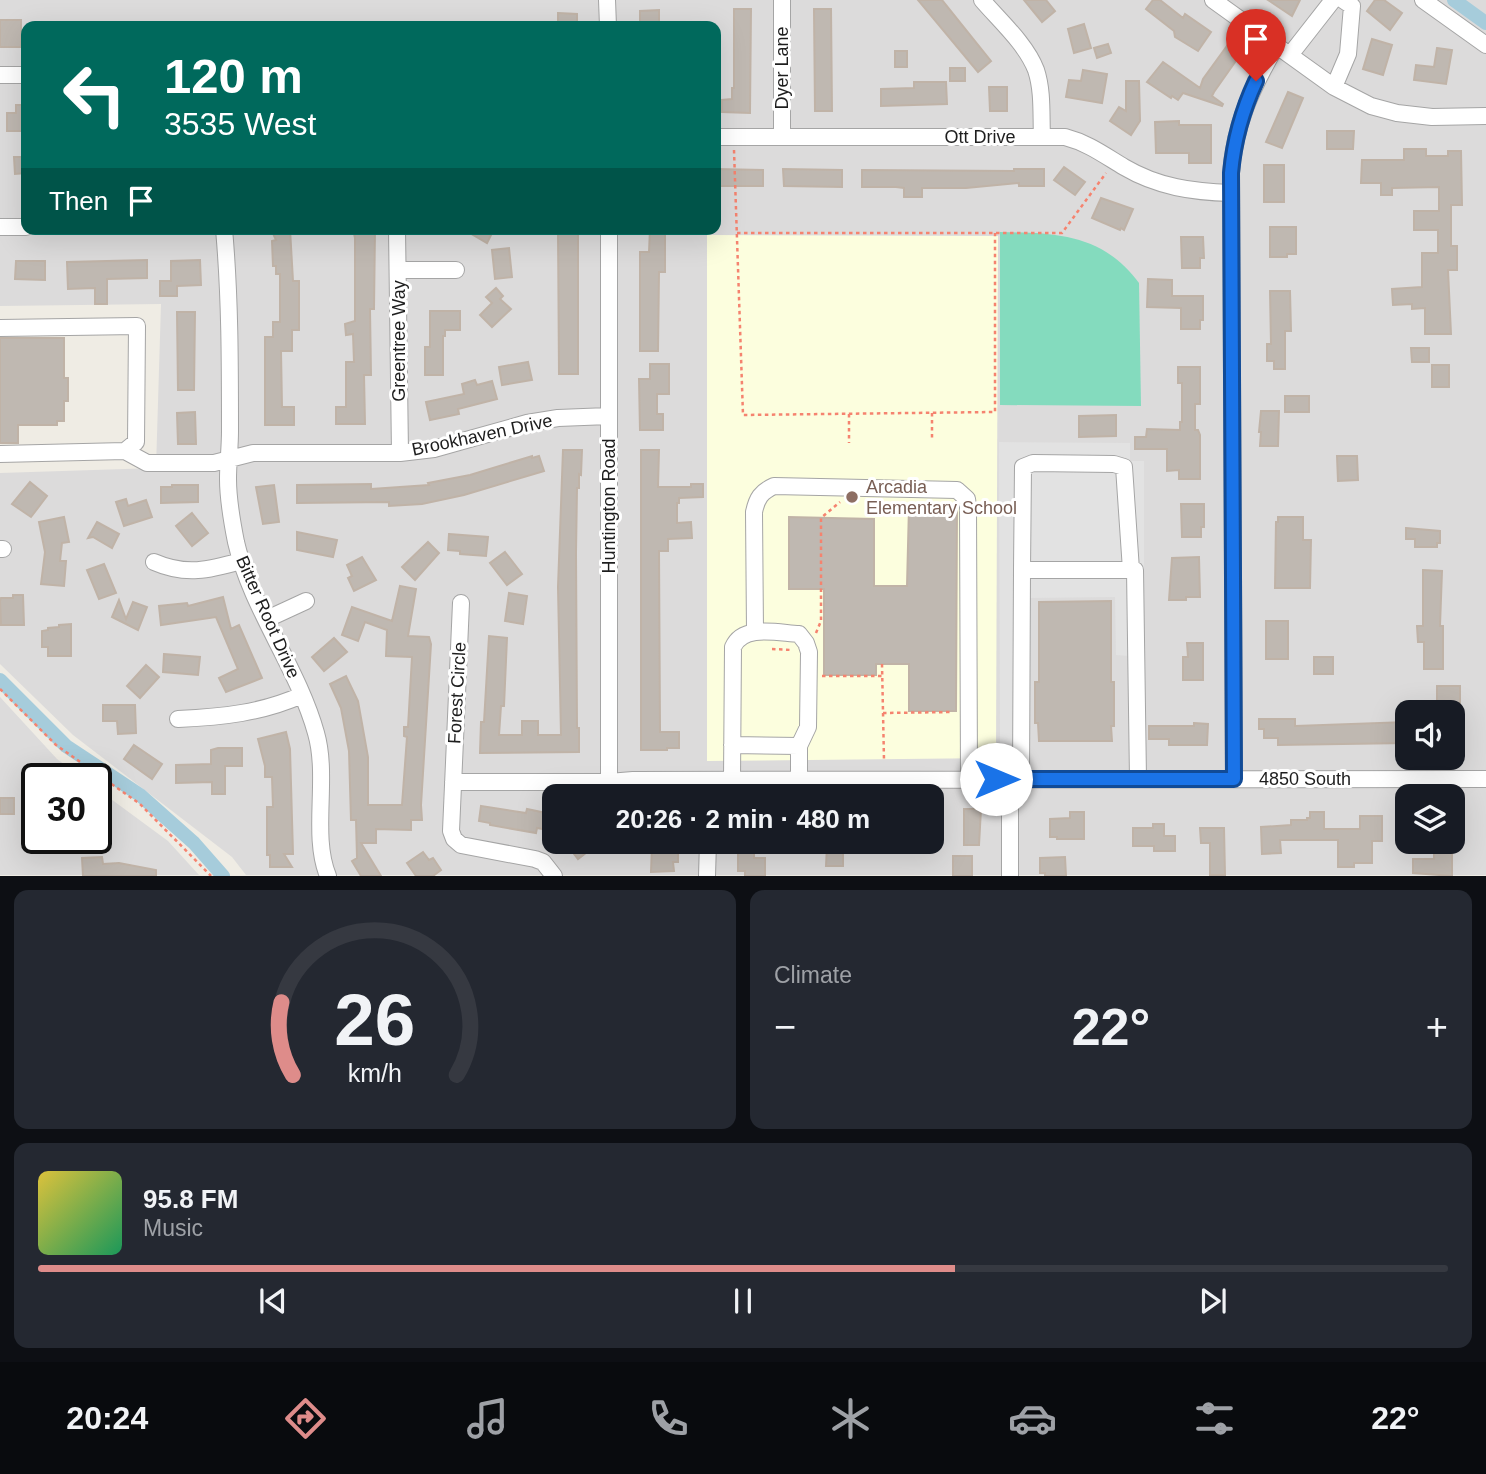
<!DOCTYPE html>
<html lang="en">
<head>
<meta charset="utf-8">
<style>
	:root { --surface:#171b24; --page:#242831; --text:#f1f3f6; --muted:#9ea1a6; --line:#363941; --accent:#de8c8a }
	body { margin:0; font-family:Arial,sans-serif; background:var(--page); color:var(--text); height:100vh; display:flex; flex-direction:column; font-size:26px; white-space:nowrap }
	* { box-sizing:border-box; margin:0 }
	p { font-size:23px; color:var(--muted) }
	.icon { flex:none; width:38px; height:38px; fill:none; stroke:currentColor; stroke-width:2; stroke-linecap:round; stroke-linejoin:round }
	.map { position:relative; height:876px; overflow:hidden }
	.side { display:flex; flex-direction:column; gap:14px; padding:14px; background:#0d0f14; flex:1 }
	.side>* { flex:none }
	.guide { position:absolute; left:21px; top:21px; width:700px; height:214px; border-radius:14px; box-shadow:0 7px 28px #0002; background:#00695c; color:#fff; overflow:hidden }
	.controls { position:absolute; left:1395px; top:700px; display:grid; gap:14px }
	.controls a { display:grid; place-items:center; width:70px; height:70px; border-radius:14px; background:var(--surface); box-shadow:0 7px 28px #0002; font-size:35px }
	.speed { position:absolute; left:21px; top:763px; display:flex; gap:14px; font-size:35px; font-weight:700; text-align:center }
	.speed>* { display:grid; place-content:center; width:91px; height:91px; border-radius:50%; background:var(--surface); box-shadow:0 7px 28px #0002; line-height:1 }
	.speed .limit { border:4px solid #111; border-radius:10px; background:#fff; color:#111 }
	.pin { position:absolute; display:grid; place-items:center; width:60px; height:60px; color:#fff; margin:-72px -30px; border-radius:50% 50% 50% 0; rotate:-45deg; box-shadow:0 0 7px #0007 }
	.pin .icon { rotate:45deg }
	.me { position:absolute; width:77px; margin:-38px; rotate:90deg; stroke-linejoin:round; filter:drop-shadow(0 0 5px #0008) }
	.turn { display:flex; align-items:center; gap:24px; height:147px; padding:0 28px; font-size:32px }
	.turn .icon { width:91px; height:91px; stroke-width:2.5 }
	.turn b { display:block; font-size:49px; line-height:60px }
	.then { display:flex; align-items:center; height:66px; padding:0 28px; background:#0003; gap:14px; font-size:26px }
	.big { font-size:52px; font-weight:700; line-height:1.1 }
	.side .card { flex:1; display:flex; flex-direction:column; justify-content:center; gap:10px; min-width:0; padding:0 24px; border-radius:14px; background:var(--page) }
	.side .dial { align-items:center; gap:0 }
	.dial svg { height:182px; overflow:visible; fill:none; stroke:var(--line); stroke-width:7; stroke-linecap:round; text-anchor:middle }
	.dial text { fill:var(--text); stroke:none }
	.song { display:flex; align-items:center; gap:21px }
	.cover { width:84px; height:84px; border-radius:10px; background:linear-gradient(135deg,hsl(50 70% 55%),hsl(150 70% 35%)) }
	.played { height:7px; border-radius:4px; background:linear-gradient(90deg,var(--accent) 65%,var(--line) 65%) }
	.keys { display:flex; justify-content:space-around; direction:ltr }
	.heat { display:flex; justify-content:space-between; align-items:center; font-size:38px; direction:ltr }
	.side .tiles { flex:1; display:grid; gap:14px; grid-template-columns:1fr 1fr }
	.card:last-child { grid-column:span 2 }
	.trip { position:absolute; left:542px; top:784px; width:402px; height:70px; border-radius:14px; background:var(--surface); box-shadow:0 7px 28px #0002; font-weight:700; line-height:70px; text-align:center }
	.dock { display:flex; height:112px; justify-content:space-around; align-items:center; background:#090b0e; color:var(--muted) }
	.dock .icon { width:49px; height:49px }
	.dock .selected { color:var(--accent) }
	.dock b { font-size:32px; color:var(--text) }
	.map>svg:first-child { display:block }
</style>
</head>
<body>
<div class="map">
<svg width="1486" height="876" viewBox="0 0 1486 876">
	<rect width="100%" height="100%" fill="#efece4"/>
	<!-- residential -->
	<path fill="#dcdbdb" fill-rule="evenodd" d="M0,0H1486V875H246L232,857L73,735L0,664V473L156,468L161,304L0,306ZM26,26H716V229H26ZM1407,712H1452V758H1407ZM555,796H933V842H555ZM1407,796H1452V842H1407Z
		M0,697L57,759L84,779H37V838H96V788L168,841L199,875H0Z"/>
	<!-- education -->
	<path fill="#fcfede" d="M707,235L998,236L996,758L707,761Z"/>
	<!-- pitch -->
	<path fill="#84dbbe" d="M1000,232C1056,233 1103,234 1139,283L1141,406L1000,405Z"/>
	<!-- parking -->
	<path fill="#e2e2e2" d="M999,442L1130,443V461H1144V761H1129V656L1116,655L1115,597L1028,598L1014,762L1013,744L1000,743Z"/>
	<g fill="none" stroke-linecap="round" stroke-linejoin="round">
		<!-- canal -->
		<path stroke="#a6ccdb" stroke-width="14" d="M1454,0L1486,23
			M0,680L66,746L140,795L194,843L223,876"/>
	</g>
	<!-- building -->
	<path fill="#bfb8b1" stroke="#c0b3a7" stroke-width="2" d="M918,0H942L991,61L978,72Z
		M1024,0H1046L1055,11L1042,22Z
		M1153,0H1160L1183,18L1185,14L1211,32L1198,51L1175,37L1174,31L1146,9Z
		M1268,0H1300L1292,16Z
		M1375,0H1384L1402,13L1390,30L1367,11Z
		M734,9H751L750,113L722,112V100L732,99V88H734Z
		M814,9H831L832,111H815Z
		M659,10V26H640V11Z
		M558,13L577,14V26H558Z
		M0,20H21V47H0Z
		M1084,24L1091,48L1074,53L1068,29Z
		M1372,39L1392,45L1383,75L1363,69Z
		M1108,44L1111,53L1097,58L1094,48Z
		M1227,46L1240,55L1214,92L1212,96L1223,104L1222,106L1183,93L1178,100L1172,96L1171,98L1147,82L1163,62L1200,88L1203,79Z
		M1437,48L1452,50L1446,84L1414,80L1416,65L1434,67Z
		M895,51H907V67H895Z
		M950,68H965V81H950Z
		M1083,70L1107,74L1102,103L1066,97L1069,80L1081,81Z
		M1126,81H1139L1140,121L1131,135L1110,121L1119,107L1126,111Z
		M914,82H946L947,104L881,106V89L914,88Z
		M989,87H1007V111H990Z
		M1288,92L1303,98L1282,148L1266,142Z
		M16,105H26V131H7V113H16Z
		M1179,121V125H1211V163H1189V153H1156L1155,122Z
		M1327,131H1354L1353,149H1327Z
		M1404,149H1426V156H1448V151H1461L1462,205H1451V246H1457V270H1448L1451,334H1425V308L1412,309V304L1393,305L1392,289L1422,287V253H1438V230H1414V211H1439V187L1392,188V195H1381V183H1361L1362,160H1404Z
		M14,157H26V173L15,174Z
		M1264,165H1284V202H1264Z
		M1064,167L1085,182L1075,195L1054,180Z
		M716,169L763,170V186H716Z
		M783,169L842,170V187L784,186Z
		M1014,169H1044V186H1019V183L966,188H922V197H904V188L896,187H862V170L1014,171Z
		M1101,198L1133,209L1124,230L1121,228L1120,230L1092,218Z
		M1270,227H1296V254H1287V257H1270Z
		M271,229H290L293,281H299V330H292V351H281L282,407H294V425H265V337H273V322H280V274H276V266H273L272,241L276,240Z
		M353,229H375L374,309H370L371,375H364L365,424H336V407H346V362H354L353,334L346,335L345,324L355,321V238Z
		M463,229H494L487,243Z
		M558,229H578V374H559Z
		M650,229H665V272H659L658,351H640V252H649Z
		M1181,237H1203L1204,258H1200V268H1182Z
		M509,248L512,277L495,279L492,250Z
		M147,260V278L107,279V304H95V288L68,289L67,262Z
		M200,260L201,285L177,286V296H160V281H171V261Z
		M16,261H45V280L15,279Z
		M1148,279L1172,280V296H1203V320H1200V329H1181V308L1147,307Z
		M496,288L503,296L500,299L511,309L492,327L480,315L492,303L486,297Z
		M1270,291H1290L1291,331H1285V369H1274V361H1267V344H1271Z
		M430,311H460V330H445V336H443V375H425V347H430Z
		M177,312H195L194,390H178Z
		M0,338H64V378H68V401H64V421H57V425H18V443H0Z
		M1411,348H1429V362H1412Z
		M528,362L532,380L502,385L499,367Z
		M650,364H669V394H657V414H663V430H640L639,379H650Z
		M1432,365H1449V387H1432Z
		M1178,367H1200V404H1195V430H1198L1200,435V479H1179V470L1167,471V449H1135V437H1146L1147,429L1180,430V422H1182V383H1178Z
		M475,380L477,385L492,381L497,399L458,409L459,414L430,420L426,402L464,394L462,384Z
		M1285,396H1309V412H1285Z
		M1261,411H1279L1278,446H1260L1261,432H1259Z
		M195,412L196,444H178L177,413Z
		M1116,415V436L1079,437V416Z
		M563,450H582L581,475L579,474V488H577L576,553L577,728H579V752L480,753L481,722H484L489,636L507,638L504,706H501L499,735H522V721H538V735H561L558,587Z
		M641,450H659L658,487H691V484H703V497L679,498V503H677V523L691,522L692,538L668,539V551H659L660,732H679V748H667V750H641Z
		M532,456V458L539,456L544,471L464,495L422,504L389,506V502L297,503V485L371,484V489L429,485L428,483L470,475Z
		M1337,456H1357L1358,480L1338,481Z
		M30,482L47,496L31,517L12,504Z
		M172,485H198V502L161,503V487H172Z
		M274,485L279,522L263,524L256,487Z
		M126,499L128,506L146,500L152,517L124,526L116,502Z
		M1181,504H1204V527H1201V537H1182Z
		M909,506H957L956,711H909V664H876V675H824V589H789V517L874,519V586H907Z
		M192,513L208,533L192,546L176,526Z
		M64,517L69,542L62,543L60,561H66L64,586L41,584L45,552L39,522Z
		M1278,517H1303V540H1311L1310,588H1275L1276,522H1278Z
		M97,522L119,534L112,548L93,537L88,538Z
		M1406,528L1440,531V543H1437V547H1415V539H1406Z
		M297,532L337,540L333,557L297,550Z
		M449,534L488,537L486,556L460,554V551L448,550Z
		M428,542L439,553L415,580L402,567Z
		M505,552L522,574L507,585L490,563Z
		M362,557L376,580L354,591L348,578L352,576L347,565Z
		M1199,557L1200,597H1186V600H1169L1172,558Z
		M104,564L116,593L99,599L87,570Z
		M1423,570L1442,571L1440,626H1443V669H1424V642H1418L1417,626H1423Z
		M400,586L416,589L408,636L429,637L431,644L421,805L422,820H411V830L376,829V843H361L381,876H361L352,861L357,858L356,820H351L349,751L341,708L330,684L346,676L358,701L368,757V805H402L407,737L404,736V727H408L412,657L386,656L387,630L365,622L358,641L342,635L352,607L392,621Z
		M509,593L527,596L523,624L505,621Z
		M13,595H23L24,625H1L0,601L1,598H13Z
		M223,597L231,629L239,625L262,678L226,692L219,678L238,669L216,617L161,625L159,606L187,603L188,606Z
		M119,600L126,619L133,602L147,607L138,630L112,617Z
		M1111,601V682H1114V726H1111L1112,741H1039L1038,723H1035V682H1039V602Z
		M1266,621H1288V659H1266Z
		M71,624V656H48V647H42V631L48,630V628L59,627V625Z
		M334,638L347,652L324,671L312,657Z
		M1187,643H1203V680H1183V657H1188Z
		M164,654L200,657L198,675L163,672Z
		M1314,657H1333V674H1314Z
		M146,665L159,677L140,698L127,686Z
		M1437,686H1460V712H1437Z
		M103,705H135L136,733L118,734L117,721H103Z
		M1259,719H1295V726L1407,722V743L1278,745V738H1264V729H1259Z
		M1194,723L1208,724L1207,745H1169V739H1149V726H1194Z
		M286,732L290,749L293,854H284L292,867H270V855H267V807H273L272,777H265V766L258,739Z
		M134,745L162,764L152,779L124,759Z
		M218,748H242V766H225V794H212V782L176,783V765L211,764V750Z
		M0,798H14V814H0Z
		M481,806L526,813L527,809L551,814L548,830L537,828L536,833L490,825V823L479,821Z
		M964,809H981L979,845H964Z
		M1070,812H1084V839H1057V837H1050V819L1070,818Z
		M1310,812H1324V829H1360V816H1382V841H1372V863H1354V867H1338V840H1280L1281,853L1262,854L1261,827L1291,825V820H1307V818H1310Z
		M1153,824H1164V836H1175V851H1154V846H1133V828H1153Z
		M1200,828H1224L1225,875H1210V843H1201Z
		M565,842H600L578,859Z
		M1434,844H1452V876L1413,873V859H1434Z
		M678,845V862H673L674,871L651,872L652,846Z
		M827,846H843V866H826Z
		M738,851H754V858H765V876H745V871H738Z
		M423,852L429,860L433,858L441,870L433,876H416L407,863Z
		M953,856H972V876H953Z
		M102,857L103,864L119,863L156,870V876H83L82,858Z
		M1065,857L1066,876H1045V873H1040V858Z"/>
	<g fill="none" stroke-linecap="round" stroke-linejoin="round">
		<defs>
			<path id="minor" d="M607,0L608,26
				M782,0V137
				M982,0C1000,21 1026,44 1036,70C1043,91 1041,115 1042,137
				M1213,0L1334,87L1371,106L1397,113L1432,117L1486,116
				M1423,0L1486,45
				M1290,55L1333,0
				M0,75H26
				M1334,87L1348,54L1352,6L1343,0
				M716,137H1065C1088,143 1104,155 1124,167C1158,187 1193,192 1231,193
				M0,227H26
				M224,229C230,296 230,364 230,431C230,447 228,463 228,479C228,500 232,522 236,542C251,608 298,668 316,733C329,778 311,835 328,876
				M397,229L400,453
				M609,229V782
				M399,270H456
				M0,328L137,326L136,442L125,451L0,454
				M125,451L147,463H214L253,453H400L434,449L527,423L558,418L609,416
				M0,549H3
				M154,562C186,576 209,570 241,561
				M1022,570L1023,467L1033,463L1114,464L1124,467L1131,570
				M461,603L451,831L454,839L461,845L535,859L543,862L554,876
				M267,619L306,601
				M755,632L754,512C757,498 761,492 774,486L957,490L967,499L968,506L969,779
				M178,719C222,717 262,713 302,695
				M732,745L799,746
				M1010,779V876
				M1021,779L1022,570H1135L1138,779
				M1234,779L1231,173C1235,123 1251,90 1276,46
				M732,780L733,647C743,624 778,633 799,634L806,643L809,652L808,727L799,746V779
				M453,782H609L633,780L1486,779
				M707,876L708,842"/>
		</defs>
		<!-- minor casing -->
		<use href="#minor" stroke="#a5a5a5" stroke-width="18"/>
		<!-- path -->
		<path stroke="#f5836f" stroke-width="2.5" stroke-dasharray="3.5 3.5" stroke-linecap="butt" d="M734,150L743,415L995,412V233
			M737,233H1062L1106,173
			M932,413V441
			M849,414V443
			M816,633L821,621V518L840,502
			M772,649L792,650
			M882,664L884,760
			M822,676H882
			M0,689L56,745L140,804L211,876
			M883,713L953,712"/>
		<!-- minor -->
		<use href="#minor" stroke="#fff" stroke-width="16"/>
	</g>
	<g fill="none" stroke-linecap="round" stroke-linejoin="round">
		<defs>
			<path id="route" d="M996,779H1234L1231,173C1234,140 1242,111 1256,81"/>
		</defs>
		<!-- route casing -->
		<use href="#route" stroke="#114b97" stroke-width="18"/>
		<!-- route -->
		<use href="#route" stroke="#1a73e8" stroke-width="12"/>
	</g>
	<!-- markers -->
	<circle fill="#8d6e63" stroke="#fff" stroke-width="2.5" cx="852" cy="497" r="7"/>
	<g text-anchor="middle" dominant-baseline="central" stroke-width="6" stroke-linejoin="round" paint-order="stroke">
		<!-- street labels -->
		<g font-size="18" fill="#1e1e1e" stroke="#fff">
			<text transform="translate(782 68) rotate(-90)">Dyer Lane</text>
			<text x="980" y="137">Ott Drive</text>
			<text transform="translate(399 341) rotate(-90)">Greentree Way</text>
			<text transform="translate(482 435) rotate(-12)">Brookhaven Drive</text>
			<text transform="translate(609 506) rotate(-90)">Huntington Road</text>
			<text transform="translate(268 617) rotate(66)">Bitter Root Drive</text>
			<text transform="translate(457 693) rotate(-87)">Forest Circle</text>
			<text x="1305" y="779">4850 South</text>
		</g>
		<!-- education labels -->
		<g font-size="18" fill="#785e54" stroke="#fff" text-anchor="start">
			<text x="866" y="487">Arcadia<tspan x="866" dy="21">Elementary School</tspan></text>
		</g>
	</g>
</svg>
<div class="controls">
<a><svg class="icon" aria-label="sound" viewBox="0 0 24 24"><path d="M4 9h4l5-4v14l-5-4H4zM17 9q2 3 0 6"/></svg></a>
<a><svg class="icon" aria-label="layers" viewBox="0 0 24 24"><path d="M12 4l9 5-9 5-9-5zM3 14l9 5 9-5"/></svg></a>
</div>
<div class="speed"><div class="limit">30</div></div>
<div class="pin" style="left:1256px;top:81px;background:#d93025"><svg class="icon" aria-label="arrive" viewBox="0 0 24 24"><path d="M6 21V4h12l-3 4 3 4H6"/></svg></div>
<svg class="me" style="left:996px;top:779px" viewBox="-20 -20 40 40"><circle r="19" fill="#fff"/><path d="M0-13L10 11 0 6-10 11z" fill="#1a73e8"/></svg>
<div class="trip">20:26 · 2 min · 480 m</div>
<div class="guide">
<div class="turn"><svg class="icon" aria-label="left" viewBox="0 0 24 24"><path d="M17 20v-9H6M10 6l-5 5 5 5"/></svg><div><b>120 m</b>3535 West</div></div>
<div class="then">Then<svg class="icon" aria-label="arrive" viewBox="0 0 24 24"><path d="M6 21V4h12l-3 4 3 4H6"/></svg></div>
</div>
</div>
<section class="side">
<div class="tiles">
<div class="card dial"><svg viewBox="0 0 100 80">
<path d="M14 69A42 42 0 1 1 86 69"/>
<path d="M14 69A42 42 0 0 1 9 37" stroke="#de8c8a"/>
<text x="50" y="56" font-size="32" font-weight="700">26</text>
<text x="50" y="72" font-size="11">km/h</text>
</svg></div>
<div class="card"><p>Climate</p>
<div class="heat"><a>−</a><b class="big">22°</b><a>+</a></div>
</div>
<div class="card">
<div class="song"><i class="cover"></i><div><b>95.8 FM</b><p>Music</p></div></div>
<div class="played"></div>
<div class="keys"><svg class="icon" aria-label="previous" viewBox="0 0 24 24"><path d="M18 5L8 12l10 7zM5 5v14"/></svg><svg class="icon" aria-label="pause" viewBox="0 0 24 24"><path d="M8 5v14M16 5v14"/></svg><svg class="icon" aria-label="next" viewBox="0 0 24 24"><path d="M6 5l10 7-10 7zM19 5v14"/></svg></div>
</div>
</div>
</section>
<nav class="dock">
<b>20:24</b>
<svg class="icon selected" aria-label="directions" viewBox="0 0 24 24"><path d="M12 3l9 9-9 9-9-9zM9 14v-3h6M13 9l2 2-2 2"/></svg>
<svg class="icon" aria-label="music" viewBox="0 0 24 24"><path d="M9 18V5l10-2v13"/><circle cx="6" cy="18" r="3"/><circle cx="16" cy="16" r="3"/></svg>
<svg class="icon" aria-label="phone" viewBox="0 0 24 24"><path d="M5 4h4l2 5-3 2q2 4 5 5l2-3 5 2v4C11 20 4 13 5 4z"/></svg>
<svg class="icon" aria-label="climate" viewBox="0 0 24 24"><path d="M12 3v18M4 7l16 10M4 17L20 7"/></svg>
<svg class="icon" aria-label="car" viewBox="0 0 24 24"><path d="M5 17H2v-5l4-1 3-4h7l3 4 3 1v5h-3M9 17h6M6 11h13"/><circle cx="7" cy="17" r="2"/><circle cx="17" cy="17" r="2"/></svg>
<svg class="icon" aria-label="filters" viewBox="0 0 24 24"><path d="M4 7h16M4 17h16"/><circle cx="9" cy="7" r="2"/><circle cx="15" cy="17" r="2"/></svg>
<b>22°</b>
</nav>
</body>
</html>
